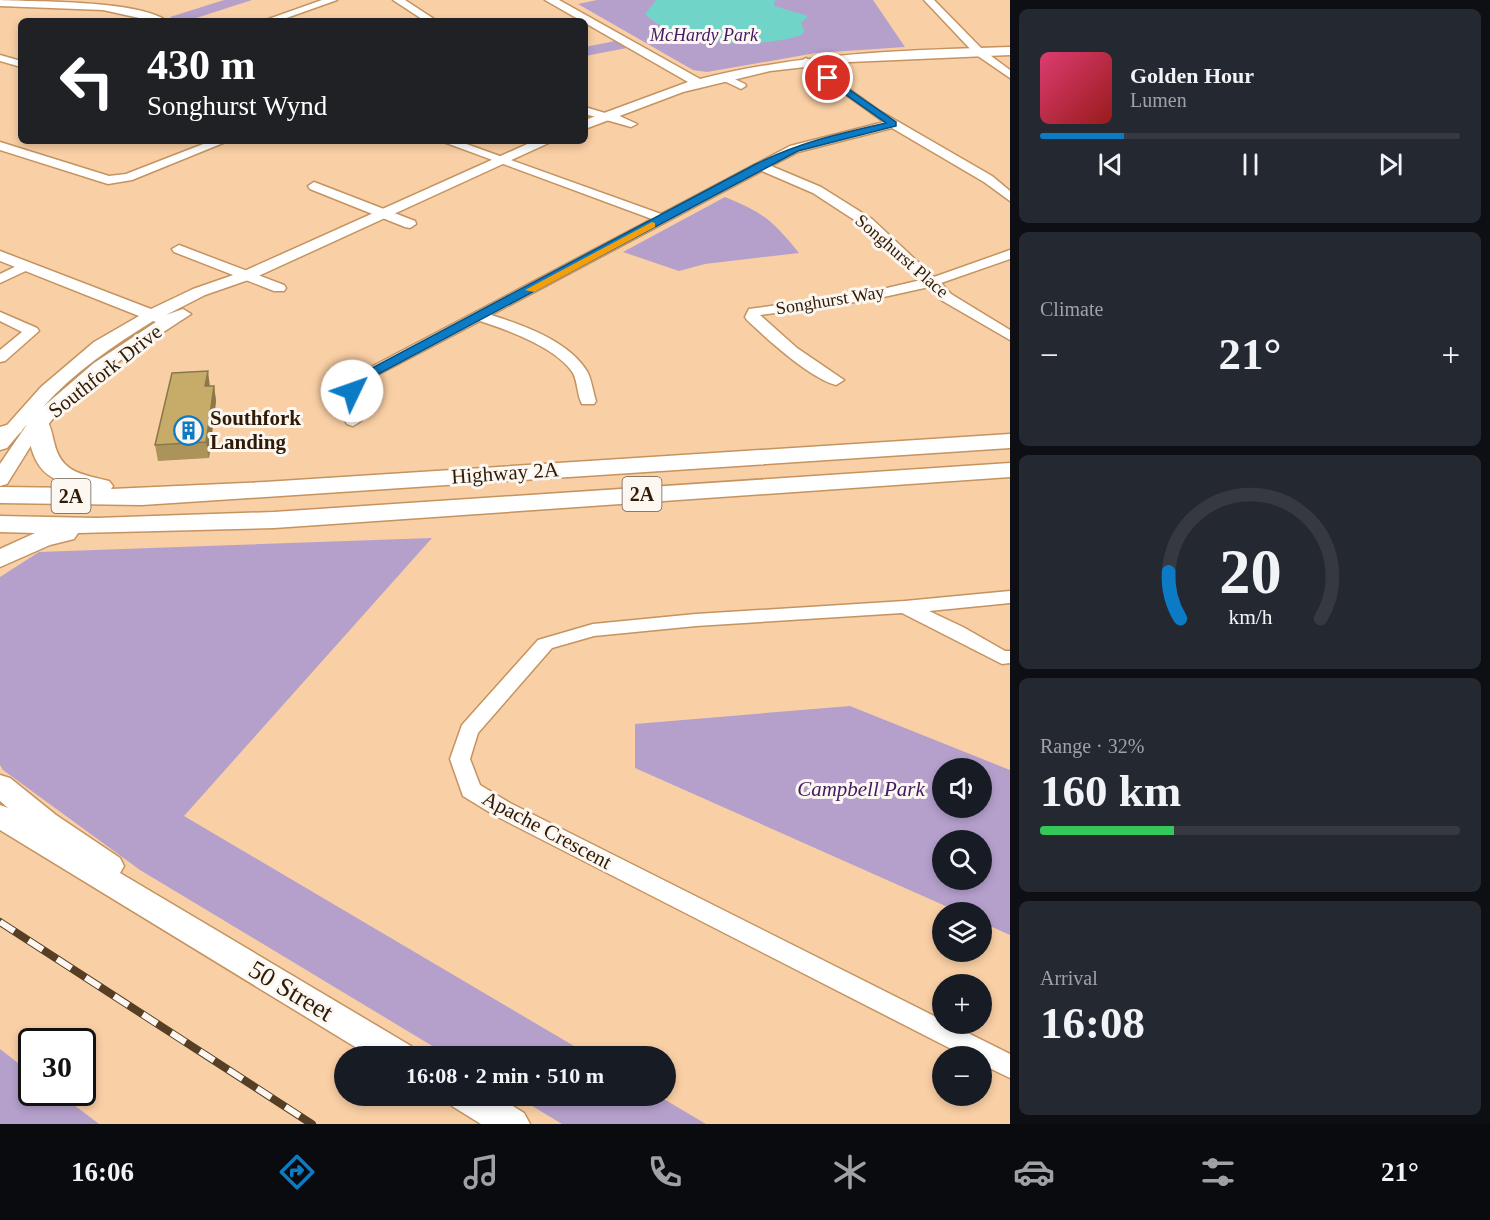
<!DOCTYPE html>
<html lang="en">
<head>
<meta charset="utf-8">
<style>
	:root { --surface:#171b24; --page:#242831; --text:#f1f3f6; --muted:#9ea1a6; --line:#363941; --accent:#0b7bc5 }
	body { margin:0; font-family:Georgia,serif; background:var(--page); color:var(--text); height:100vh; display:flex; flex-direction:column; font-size:22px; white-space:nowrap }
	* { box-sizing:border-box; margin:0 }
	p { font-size:20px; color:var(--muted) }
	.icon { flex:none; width:33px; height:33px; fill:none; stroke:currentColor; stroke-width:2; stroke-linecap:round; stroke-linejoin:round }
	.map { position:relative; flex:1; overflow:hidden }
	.sheet { display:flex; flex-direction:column; gap:9px; padding:9px; background:#0d0f14; width:480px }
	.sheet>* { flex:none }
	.hud { position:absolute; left:18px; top:18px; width:570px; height:126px; border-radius:9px; box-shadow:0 3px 9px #0003; background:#202124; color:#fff; overflow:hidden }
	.fabs { position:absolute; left:932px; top:758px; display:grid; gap:12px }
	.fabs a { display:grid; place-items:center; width:60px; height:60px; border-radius:50%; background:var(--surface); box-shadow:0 3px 9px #0003; font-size:30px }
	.speed { position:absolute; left:18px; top:1028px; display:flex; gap:12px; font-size:30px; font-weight:700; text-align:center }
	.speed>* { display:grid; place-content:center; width:78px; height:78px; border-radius:50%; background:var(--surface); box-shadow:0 3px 9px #0003; line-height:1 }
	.speed .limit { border:3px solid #111; border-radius:9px; background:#fff; color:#111 }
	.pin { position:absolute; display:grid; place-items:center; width:51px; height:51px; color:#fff; margin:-26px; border:3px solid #fff; border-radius:50%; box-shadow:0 2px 6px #0007 }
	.me { position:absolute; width:66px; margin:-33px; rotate:48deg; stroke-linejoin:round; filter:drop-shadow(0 0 4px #0008) }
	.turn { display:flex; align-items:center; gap:21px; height:126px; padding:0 30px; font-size:27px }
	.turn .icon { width:78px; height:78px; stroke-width:2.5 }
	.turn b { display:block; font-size:42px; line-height:51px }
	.big { font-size:45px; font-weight:800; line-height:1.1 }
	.sheet .card { flex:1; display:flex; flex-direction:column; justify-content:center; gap:9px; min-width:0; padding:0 21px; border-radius:9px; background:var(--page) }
	.sheet .dial { align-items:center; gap:0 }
	.dial svg { height:156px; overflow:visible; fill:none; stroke:var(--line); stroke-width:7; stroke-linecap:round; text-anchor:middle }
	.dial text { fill:var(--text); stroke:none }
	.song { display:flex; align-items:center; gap:18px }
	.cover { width:72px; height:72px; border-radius:9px; background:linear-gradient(135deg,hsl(340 70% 55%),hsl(0 70% 35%)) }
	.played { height:6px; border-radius:3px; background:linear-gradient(90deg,var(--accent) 20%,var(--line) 20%) }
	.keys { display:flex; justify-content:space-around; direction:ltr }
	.heat { display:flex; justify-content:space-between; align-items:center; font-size:33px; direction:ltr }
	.charge { height:9px; border-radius:4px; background:linear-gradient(90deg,#34c759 32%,var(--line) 0) }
	.trip { position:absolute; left:334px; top:1046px; width:342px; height:60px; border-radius:30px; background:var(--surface); box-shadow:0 3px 9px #0003; font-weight:800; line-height:60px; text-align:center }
	.menu { display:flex; height:96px; justify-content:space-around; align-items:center; background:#090b0e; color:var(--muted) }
	.menu .icon { width:42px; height:42px }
	.menu .active { color:var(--accent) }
	.menu b { font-size:27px; color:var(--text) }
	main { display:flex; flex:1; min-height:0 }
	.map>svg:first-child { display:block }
</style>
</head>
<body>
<main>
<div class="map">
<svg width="1010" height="1124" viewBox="0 0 1010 1124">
	<rect width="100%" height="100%" fill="#f9cfa5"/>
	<!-- green -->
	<path fill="#b5a0cc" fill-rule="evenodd" d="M224,0H252L187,21H177L170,17Z
		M597,0H873L905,47L816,53L707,72L693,70L578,4Z
		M615,41L627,48L585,56V47Z
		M725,197C764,213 772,220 799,253L705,264L679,271L623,252Z
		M432,538L184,816L591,1056H449L140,870L3,770L0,765V577L39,552Z
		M850,706L1010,770V935L981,922V912H959L635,768V724ZM942,768H981V807H942ZM942,840H981V879H942Z
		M0,1049L31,1073L32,1092H57L99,1124H0Z
		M514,1095H657L706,1124H562Z"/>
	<!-- water -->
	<path fill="#71d4c9" d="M656,0H775L774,6L808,16L801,23L804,30L802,35C758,49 680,47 645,14Z"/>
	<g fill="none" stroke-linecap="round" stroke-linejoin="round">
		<defs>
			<path id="minor" d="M0,0C38,2 138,0 167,21H153L103,10L0,6Z
				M322,0H337L278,21H263Z
				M393,0H405L437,21H425Z
				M924,0H934L983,50L1010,70V78L975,54Z
				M0,55L21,61V67L0,61Z
				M806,58L878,110L992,176L1010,191V201L984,182L892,128L798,152L771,166L821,187L872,219L934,277L1010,250V259L941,283L951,294L1010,330V340L941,300L929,287L870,300L760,315L797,348L844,380L836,385C810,378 767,339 747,320L745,317L749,309L870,292L921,280L862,225L813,193L762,171L491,315C523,325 571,342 588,373C592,382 593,392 596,401L594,404H582C577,395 578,383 573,373C557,348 508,330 480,321L366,381L360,391L361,421L353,426L347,424L345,421L344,391L356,375L652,219L441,141H458L661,214L790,146L884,122L802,63L801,61Z
				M724,74L745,84L746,86L741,89L720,79V75Z
				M585,107L605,113H613L637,124L631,127L585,114Z
				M211,141H228L132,180L108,184L0,150V142L109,176L126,174Z
				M314,182L415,221L416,224L410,228L405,227L310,189L308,186Z
				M179,245L284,285L286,288L284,291H274L174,252L172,249Z
				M25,262L32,266L30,269L0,283V274Z
				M0,312L37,328L39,331L5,361L0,362V350L22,332L0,321Z
				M1010,591V603L929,611L963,627L1005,651H1010V663L1002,664L902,613L696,626L594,636L552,648L478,733L470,759L480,785L510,803L942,1020V1023H948L1010,1054V1078L981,1064V1056H965L494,815L463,796L450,759L462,725L538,640L593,624L696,614L905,601Z"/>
			<path id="tertiary" d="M545,0H559L700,79C802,53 906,50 1010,47V55L850,62L770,71L683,92L585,129V120L688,82Z
				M534,141H553L254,278L205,295L166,315L183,309L191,314L122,359L61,409L32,444L7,484L0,486V464L28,423L7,448L0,450V433L41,387L94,342L139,316L0,261V251L151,309L193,289L242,272ZM153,321L156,322L94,363L43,407C74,372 113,346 153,321Z"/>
			<path id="secondary" d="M0,775L10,778L56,815L120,858L124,866L120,873L411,1046L416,1056H370L0,830V805L8,808L0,801Z
				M447,1095H495L524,1113L530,1124H481L452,1106Z"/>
			<path id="primary" d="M38,417L46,419C51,426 52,434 54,442C61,473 81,474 109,481L113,486L111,489L265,482L1010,434V448L142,505L0,503V487L80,488C39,478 33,463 26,424L30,419Z
				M10,424L19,426L22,431L9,442L0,444V427Z
				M1010,463V477L274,528L78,533L74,539L50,545L0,567V549L35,533L0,532V516L96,518L274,512Z"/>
		</defs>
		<!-- minor casing -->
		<use href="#minor" stroke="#c5935f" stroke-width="3"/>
		<!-- tertiary casing -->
		<use href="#tertiary" stroke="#c5935f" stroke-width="3"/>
		<!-- secondary casing -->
		<use href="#secondary" stroke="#c5935f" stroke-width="3"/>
		<!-- primary casing -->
		<use href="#primary" stroke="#c5935f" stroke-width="3"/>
		<!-- minor -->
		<use href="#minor" fill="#fff" fill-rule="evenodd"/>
		<!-- tertiary -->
		<use href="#tertiary" fill="#fff" fill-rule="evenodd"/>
		<!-- secondary -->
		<use href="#secondary" fill="#fff" fill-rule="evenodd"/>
		<!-- primary -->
		<use href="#primary" fill="#fff" fill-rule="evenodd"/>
		<defs>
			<path id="rail" d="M0,922L312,1124"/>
		</defs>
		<!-- rail casing -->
		<use href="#rail" stroke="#573f25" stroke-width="8"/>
		<!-- rail -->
		<use href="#rail" stroke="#fdf7f2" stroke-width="6" stroke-dasharray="17" stroke-linecap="butt"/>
	</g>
	<!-- wall -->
	<path fill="#ab935a" d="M210,386H214L216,401L209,458L158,461L155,445Z"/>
	<!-- shaded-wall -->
	<path fill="#8b784a" d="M208,371L210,387L205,386Z
		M214,386L216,401L209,458L206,442Z"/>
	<!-- building -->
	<path fill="#c7ab69" stroke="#8b784a" stroke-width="1.5" d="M208,371L205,386H214L206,442L155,445L172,373Z"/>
	<!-- route -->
	<path fill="#0b7bc5" stroke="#075080" stroke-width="1.5" d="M828,75L896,122V126L798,151L365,381L356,394L352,395L346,391L357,376L756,164C801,142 838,134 886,123L825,80V76Z"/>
	<!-- slow -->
	<path fill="#f59e0b" d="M652,222L655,223V227L534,292L525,290Z"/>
	<!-- icons -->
	<defs>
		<symbol id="building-ring" viewBox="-11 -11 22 22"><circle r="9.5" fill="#fdf7f2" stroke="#0b7bc5" stroke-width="1.5"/><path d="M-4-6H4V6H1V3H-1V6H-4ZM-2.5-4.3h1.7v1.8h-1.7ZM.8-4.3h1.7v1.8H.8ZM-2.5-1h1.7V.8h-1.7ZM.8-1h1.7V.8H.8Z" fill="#0b7bc5"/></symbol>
	</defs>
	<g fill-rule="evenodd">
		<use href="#building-ring" x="172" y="414" width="33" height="33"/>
	</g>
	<g text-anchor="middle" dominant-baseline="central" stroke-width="6" stroke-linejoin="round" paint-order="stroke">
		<!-- far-park labels -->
		<g font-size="18" font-style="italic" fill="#431963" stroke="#fdf7f2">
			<text x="704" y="35">McHardy Park</text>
		</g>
		<!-- far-street labels -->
		<g font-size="18" fill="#2f1b06" stroke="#fdf7f2">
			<text transform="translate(902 256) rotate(41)">Songhurst Place</text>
			<text transform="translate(830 300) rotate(-9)">Songhurst Way</text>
		</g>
		<!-- shield labels -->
		<g fill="#fdf7f2" stroke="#6d5d4d" stroke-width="1.5">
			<rect x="622.5" y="477" width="39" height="34" rx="4.5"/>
			<rect x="51.5" y="479" width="39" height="34" rx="4.5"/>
		</g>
		<g font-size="20" font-weight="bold" fill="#2f1b06">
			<text x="642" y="494">2A</text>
			<text x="71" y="496">2A</text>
		</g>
		<!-- street labels -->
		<g font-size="21" fill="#2f1b06" stroke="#fdf7f2">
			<text transform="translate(105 371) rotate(-38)">Southfork Drive</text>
			<text transform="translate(505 473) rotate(-4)">Highway 2A</text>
			<text transform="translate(547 830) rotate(28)">Apache Crescent</text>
		</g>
		<!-- poi labels -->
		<g font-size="21" font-weight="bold" fill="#2f1b06" stroke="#fdf7f2" text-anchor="start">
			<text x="210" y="418">Southfork<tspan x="210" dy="24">Landing</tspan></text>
		</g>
		<!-- park labels -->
		<g font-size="21" font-style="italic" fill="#431963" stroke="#fdf7f2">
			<text x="861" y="789">Campbell Park</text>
		</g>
		<!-- near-street labels -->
		<g font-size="26" fill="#2f1b06" stroke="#fdf7f2">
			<text transform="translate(291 991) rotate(31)">50 Street</text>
		</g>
	</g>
</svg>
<div class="fabs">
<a><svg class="icon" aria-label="sound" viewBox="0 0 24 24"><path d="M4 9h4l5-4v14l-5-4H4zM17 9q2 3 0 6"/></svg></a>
<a><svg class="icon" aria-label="search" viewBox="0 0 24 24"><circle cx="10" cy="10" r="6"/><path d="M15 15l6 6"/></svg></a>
<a><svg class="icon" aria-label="layers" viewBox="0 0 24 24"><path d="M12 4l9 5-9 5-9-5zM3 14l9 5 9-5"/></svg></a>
<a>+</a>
<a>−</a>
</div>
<div class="speed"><div class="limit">30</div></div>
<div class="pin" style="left:828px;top:78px;background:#d93025"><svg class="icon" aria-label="arrive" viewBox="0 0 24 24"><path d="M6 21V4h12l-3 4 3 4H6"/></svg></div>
<svg class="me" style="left:352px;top:391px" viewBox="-20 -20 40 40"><circle r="19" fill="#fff"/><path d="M0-13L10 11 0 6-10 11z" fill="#0b7bc5"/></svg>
<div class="trip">16:08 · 2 min · 510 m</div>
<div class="hud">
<div class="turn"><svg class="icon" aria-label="left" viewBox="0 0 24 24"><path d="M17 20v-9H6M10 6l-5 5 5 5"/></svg><div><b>430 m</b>Songhurst Wynd</div></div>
</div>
</div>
<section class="sheet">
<div class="card">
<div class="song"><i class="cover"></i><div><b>Golden Hour</b><p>Lumen</p></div></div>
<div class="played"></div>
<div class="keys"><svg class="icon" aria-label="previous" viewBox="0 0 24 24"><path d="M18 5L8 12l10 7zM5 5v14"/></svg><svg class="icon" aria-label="pause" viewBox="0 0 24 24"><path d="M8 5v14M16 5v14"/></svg><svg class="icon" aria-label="next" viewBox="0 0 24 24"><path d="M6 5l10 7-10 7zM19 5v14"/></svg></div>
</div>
<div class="card"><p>Climate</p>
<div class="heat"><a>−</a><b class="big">21°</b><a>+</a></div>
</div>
<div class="card dial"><svg viewBox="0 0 100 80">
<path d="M14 69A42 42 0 1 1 86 69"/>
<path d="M14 69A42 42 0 0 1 8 45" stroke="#0b7bc5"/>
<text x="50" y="56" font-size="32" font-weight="700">20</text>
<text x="50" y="72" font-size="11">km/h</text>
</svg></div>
<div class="card"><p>Range · 32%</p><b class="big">160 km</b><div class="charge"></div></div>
<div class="card"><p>Arrival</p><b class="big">16:08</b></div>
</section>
</main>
<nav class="menu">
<b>16:06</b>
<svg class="icon active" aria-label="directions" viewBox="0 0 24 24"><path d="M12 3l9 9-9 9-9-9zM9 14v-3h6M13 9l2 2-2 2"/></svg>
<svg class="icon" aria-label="music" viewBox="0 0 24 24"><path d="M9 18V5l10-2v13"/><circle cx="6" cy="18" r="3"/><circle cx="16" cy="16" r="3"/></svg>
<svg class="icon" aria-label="phone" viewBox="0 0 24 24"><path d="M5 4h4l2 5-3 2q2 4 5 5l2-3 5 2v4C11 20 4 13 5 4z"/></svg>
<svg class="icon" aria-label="climate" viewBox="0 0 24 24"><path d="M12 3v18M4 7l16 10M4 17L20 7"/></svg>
<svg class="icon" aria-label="car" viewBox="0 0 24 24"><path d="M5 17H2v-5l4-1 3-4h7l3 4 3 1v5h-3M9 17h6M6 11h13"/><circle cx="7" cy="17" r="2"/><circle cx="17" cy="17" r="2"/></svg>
<svg class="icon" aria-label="filters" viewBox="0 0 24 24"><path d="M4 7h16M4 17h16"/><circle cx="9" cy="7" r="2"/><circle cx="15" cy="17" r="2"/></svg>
<b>21°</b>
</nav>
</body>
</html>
